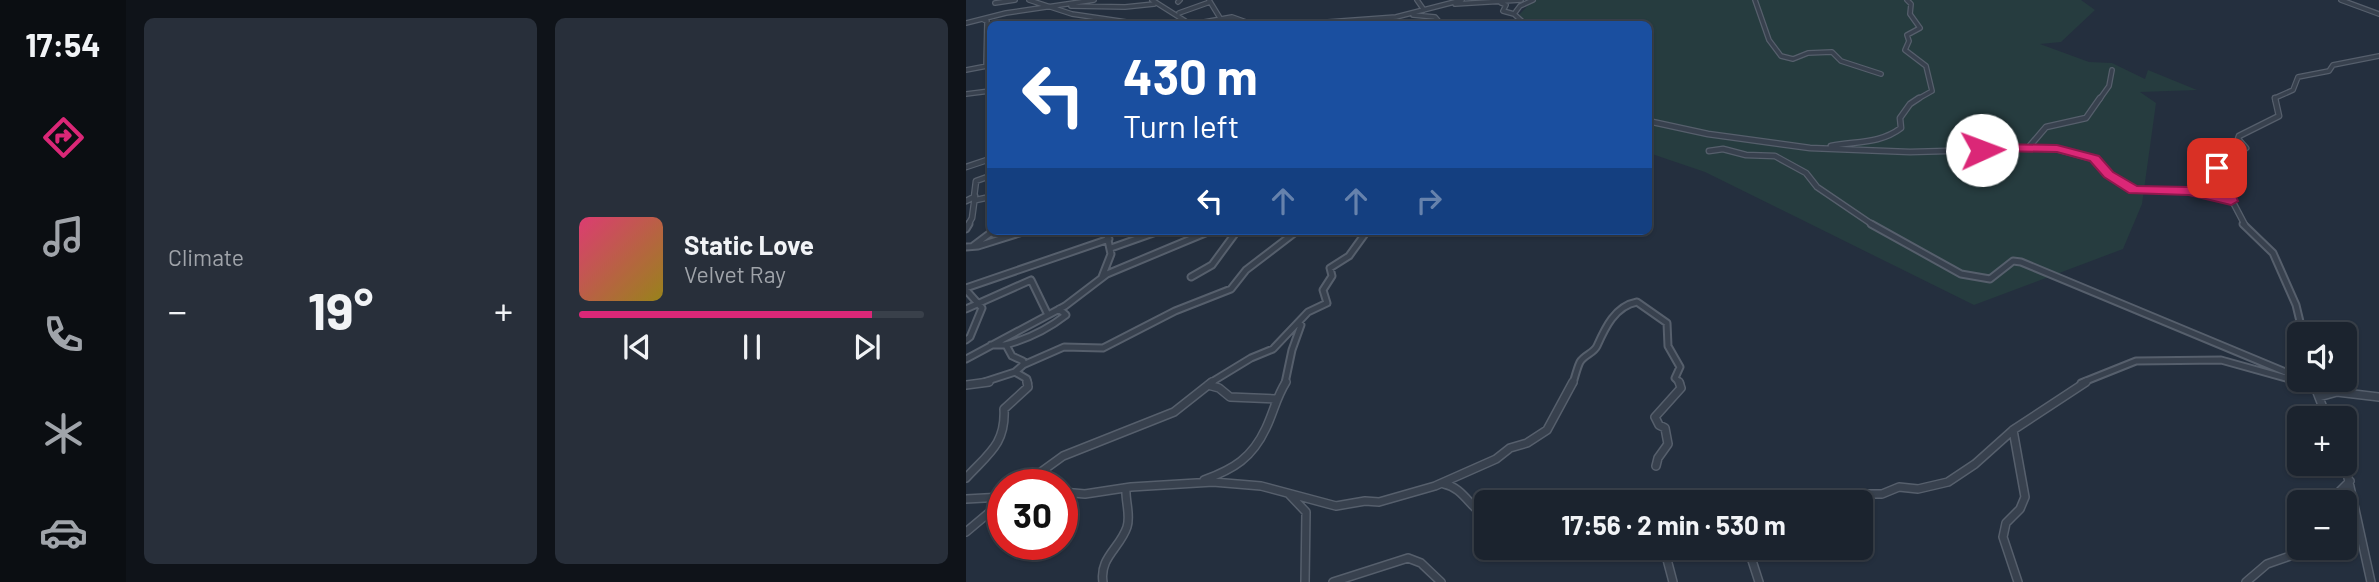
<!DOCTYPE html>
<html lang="en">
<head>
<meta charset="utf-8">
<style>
	:root { --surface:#1b232e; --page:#282f3a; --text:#f1f3f6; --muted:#a0a4aa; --line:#39404a; --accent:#db2777 }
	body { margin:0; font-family:Barlow,sans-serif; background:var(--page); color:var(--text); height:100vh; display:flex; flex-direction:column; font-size:26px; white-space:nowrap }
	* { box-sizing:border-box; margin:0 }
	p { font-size:23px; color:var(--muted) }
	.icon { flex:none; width:38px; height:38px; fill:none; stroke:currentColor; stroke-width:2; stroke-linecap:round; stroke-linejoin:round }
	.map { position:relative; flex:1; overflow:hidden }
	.drawer { display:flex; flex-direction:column; gap:18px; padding:18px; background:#0f1319; width:840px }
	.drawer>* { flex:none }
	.guide { position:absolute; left:21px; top:21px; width:665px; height:214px; border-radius:10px; box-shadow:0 2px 5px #0004,0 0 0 2px var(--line); background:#1a4fa0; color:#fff; overflow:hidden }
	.fabs { position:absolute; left:1321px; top:322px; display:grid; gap:14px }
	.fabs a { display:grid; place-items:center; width:70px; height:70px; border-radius:10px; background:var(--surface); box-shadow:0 2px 5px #0004,0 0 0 2px var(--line); font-size:35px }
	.speed { position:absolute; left:21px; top:469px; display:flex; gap:14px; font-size:35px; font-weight:700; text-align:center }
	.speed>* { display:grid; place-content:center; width:91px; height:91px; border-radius:50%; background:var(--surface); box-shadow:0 2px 5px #0004,0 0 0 2px var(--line); line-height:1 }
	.speed .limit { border:10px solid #d22; background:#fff; color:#111 }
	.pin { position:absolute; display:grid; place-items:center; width:60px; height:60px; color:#fff; margin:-30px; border-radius:14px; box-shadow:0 4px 10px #0006 }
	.me { position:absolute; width:77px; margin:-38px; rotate:88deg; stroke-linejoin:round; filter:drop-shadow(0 0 5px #0008) }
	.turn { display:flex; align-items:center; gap:24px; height:147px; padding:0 21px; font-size:32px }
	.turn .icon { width:91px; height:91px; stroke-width:2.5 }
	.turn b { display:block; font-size:49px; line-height:60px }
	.lanes { display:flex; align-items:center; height:66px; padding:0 21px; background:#0003; justify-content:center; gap:35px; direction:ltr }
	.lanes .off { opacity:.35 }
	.big { font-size:52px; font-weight:700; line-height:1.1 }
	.drawer .card { flex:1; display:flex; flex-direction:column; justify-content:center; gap:10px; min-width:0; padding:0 24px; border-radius:10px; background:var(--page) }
	.song { display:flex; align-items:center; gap:21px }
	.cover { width:84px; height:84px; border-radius:10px; background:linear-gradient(135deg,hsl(340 70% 55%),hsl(50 70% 35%)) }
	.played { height:7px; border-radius:4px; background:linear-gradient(90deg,var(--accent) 85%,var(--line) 85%) }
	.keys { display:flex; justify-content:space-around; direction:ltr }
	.heat { display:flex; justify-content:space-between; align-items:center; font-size:38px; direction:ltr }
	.drawer .tiles { flex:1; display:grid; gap:18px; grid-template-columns:repeat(2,1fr) }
	.trip { position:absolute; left:508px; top:490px; width:399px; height:70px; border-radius:10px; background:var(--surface); box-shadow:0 2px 5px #0004,0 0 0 2px var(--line); font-weight:700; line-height:70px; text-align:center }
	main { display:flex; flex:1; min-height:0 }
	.tabs { display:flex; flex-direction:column; width:126px; justify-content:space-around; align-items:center; background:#0b0e12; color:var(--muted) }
	.tabs .icon { width:49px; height:49px }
	.tabs .on { color:var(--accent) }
	.tabs b { font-size:32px; color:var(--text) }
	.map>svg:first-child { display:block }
</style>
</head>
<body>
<main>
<nav class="tabs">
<b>17:54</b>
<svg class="icon on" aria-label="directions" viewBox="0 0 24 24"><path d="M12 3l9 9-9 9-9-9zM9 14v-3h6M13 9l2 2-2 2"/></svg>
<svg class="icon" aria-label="music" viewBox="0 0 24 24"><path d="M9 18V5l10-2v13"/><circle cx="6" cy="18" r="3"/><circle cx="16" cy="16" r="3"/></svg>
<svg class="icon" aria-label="phone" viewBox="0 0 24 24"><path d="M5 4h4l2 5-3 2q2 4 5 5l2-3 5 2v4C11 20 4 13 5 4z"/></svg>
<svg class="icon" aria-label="climate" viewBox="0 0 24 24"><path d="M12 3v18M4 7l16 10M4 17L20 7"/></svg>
<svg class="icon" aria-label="car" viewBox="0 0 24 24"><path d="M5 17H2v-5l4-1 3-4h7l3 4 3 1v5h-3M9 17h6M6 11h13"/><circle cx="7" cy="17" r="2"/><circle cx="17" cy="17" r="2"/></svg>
</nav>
<section class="drawer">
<div class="tiles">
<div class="card"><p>Climate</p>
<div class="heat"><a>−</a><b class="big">19°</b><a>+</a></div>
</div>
<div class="card">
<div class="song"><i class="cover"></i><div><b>Static Love</b><p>Velvet Ray</p></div></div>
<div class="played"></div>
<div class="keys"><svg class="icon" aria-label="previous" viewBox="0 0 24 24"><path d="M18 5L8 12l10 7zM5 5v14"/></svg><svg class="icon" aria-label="pause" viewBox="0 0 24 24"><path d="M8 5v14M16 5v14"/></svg><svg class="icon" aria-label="next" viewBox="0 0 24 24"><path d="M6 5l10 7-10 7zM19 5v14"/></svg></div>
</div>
</div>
</section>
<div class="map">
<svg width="1413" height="582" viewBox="0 0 1413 582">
	<rect width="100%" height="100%" fill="#242f3e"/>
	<!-- green -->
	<path fill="#263c3f" d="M567,0H1115L1129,10L1095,42L1074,44L1123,62L1146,63L1179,79L1182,70L1231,90L1174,92L1190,103L1176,204L1157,249L1008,305L739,172L683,153L682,24H565L553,15Z"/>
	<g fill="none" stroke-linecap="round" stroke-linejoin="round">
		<defs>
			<path id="minor-far3" d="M63,0L106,14L174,24
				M186,0L224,24
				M243,0L254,18
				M451,0L458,10
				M789,0L803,40L815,56L827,59L842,53L866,52L875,61L915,74
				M941,0L945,4L944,14L954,28L941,35L943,41L939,50L960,66L966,91L950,100
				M1375,0L1413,14
				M212,2L214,0
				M29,3L49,0
				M535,3L540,5L537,11L548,14L559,24
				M489,4L555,0
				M105,6L159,7L188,4
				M213,13L244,2
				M548,14L554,6L567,0
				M447,15L469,17L475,24
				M18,20L21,21L20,66L24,67
				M0,23L40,13L128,0
				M227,24L266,17L280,22L334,24L430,17L496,0
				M0,70L21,66
				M0,94L24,91
				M1133,100L1143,86L1146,70
				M1309,100V98L1327,90L1332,77L1363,71L1367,65L1413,56"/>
			<path id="minor-far2" d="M682,121L742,134L844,148L944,152L1016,150L1029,147L1091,149L1128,159L1143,175L1168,190L1223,191L1265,201
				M865,146C890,141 914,144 935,128L934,118L944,104L953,98
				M1062,148L1080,127L1120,118L1134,98
				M743,151L757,149L780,155L809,156L840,173L851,187L907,225
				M0,167L24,159
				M10,200L24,197
				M0,201L8,197L10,181L24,176
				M2,225L6,218L9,196
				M1279,225L1250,170L1280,148L1272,139L1273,136L1313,116L1309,98"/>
			<path id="minor-far1" d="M905,224L995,274L1024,279L1047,261L1055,262L1334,378
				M1277,224L1307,253L1330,305L1337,334
				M0,229L3,224
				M7,246L27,231
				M0,247L12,246L60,231
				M145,248L193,231
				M136,277L145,254L140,231
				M225,277L246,265L271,231
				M0,288L143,239
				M0,290L16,308L4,337L0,340
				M0,309L65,280L82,315
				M25,345H40L46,356L57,361V365L49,372L61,379L62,383
				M39,345C62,339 82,329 100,315L93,309
				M0,359L99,306L141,274L244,231
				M57,365L98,347L137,348L209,311L265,289L280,270L331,231
				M1346,380L1347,383
				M15,383L49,372
				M244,383L285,358L307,349L342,312L361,303L357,290L366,276L364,268L383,256L401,231
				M319,383L326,350L335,325
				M607,383C609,377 611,368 614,362C618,355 628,353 631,346C639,328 649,306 671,302L701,323L702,346L714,367L709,378L714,383
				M1115,383L1170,361L1255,360L1338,383"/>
			<path id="minor" d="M1332,382L1347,386
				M1347,382L1361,418
				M0,385L23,382
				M242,385L253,388L264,397L309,399
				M1353,397L1371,392L1413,397
				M1047,430L1059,497L1054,509L1040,523L1037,537L1052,582
				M1379,464L1405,582
				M690,466L692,458L702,444L699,428L693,425L689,417L715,388L713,382
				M0,478C22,454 40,444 38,409L62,387L61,382
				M238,480C268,469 286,458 300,428C308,411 310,398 320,382
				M478,484C496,487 504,507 520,517
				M57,485L97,456L208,412L246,382
				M96,492L119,494L165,487L247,482L295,486L370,506L399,501L413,502L469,486L530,459L544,448L561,443L581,430L607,382
				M323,494L340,512L339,582
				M0,499L37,497
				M884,502L900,494H916L933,487L952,489L982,482L1009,464L1047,430L1120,382
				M1363,502L1384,481
				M0,532L37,501
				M698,548L707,582
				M782,548L793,582
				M137,582C133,558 154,548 161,527C165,515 159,501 160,488
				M367,582L442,558L455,563L475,582
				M1280,582L1301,564L1347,548"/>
		</defs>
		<!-- minor-far3 casing -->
		<use href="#minor-far3" stroke="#565f6c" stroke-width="6"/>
		<!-- minor-far2 casing -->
		<use href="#minor-far2" stroke="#565f6c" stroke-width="7"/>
		<!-- minor-far1 casing -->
		<use href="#minor-far1" stroke="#565f6c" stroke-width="9"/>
		<!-- minor casing -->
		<use href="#minor" stroke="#565f6c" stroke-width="10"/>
		<!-- minor-far3 -->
		<use href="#minor-far3" stroke="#38414e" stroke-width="3.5"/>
		<!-- minor-far2 -->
		<use href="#minor-far2" stroke="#38414e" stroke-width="4.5"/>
		<!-- minor-far1 -->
		<use href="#minor-far1" stroke="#38414e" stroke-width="5"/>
		<!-- minor -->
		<use href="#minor" stroke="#38414e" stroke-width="7"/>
	</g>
	<!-- route -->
	<path fill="#db2777" stroke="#8e194d" stroke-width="2" d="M1029,144L1091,145L1133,156L1147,172L1171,186L1223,187L1255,194L1245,168L1251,164L1258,168L1272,201L1265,205L1223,195L1163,193L1138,177L1124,161L1091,152L1029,151L1016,154L1010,150Z"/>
</svg>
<div class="fabs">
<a><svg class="icon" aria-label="sound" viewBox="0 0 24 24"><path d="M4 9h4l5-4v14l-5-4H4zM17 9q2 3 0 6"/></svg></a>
<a>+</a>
<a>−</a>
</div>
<div class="speed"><div class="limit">30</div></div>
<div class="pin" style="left:1251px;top:168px;background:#d93025"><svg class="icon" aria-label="arrive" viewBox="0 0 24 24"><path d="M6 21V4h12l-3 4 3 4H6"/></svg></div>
<svg class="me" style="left:1016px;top:150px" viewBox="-20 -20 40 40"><circle r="19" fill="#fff"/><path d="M0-13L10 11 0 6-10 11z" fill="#db2777"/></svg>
<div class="trip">17:56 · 2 min · 530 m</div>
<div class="guide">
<div class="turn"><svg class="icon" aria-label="left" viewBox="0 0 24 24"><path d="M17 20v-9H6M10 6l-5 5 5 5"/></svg><div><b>430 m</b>Turn left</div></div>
<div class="lanes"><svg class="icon" aria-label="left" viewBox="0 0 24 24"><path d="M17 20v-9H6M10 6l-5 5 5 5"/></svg><svg class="icon off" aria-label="ahead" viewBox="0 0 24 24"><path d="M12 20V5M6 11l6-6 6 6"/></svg><svg class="icon off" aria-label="ahead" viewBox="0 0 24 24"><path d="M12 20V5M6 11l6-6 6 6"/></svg><svg class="icon off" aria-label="right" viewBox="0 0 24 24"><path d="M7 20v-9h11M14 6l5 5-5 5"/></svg></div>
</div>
</div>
</main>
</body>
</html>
